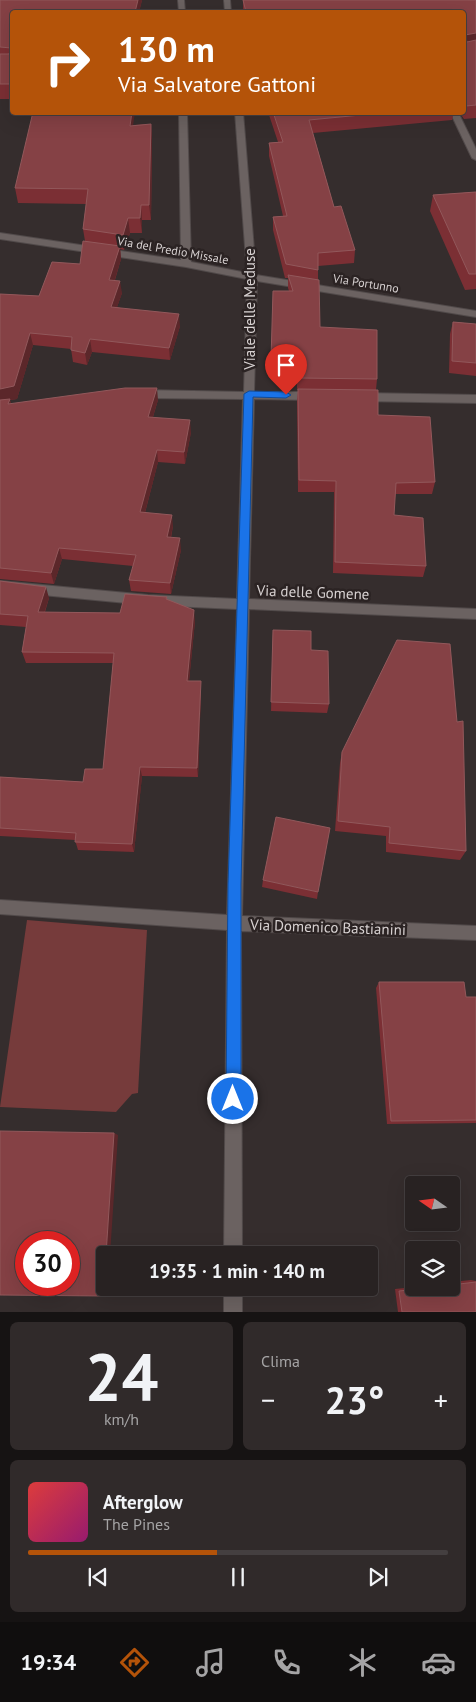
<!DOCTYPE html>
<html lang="it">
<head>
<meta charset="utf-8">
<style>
	:root { --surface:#282222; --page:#302a2a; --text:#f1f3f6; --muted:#a5a4a5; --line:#443f40; --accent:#b45309 }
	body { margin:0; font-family:"PT Sans",sans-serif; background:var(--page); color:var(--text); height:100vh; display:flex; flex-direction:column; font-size:19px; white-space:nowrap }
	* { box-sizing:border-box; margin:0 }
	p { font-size:16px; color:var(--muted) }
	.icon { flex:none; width:28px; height:28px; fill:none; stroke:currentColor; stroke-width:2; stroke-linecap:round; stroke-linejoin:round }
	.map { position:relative; height:1312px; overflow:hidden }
	.details { display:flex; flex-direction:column; gap:10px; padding:10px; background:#161313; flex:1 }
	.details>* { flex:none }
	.top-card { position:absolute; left:10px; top:10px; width:456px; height:105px; border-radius:5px; box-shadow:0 5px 20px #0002,0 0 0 1px var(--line); background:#b45309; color:#fff; overflow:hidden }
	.needle { width:32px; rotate:284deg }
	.tools { position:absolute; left:405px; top:1176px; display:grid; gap:10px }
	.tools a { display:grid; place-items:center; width:55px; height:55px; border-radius:5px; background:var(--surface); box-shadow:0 5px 20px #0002,0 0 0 1px var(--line); font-size:25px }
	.speed { position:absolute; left:15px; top:1231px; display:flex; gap:10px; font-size:25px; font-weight:700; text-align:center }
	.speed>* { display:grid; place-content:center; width:65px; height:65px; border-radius:50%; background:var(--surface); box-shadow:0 5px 20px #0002,0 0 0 1px var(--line); line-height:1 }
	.speed .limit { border:8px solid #d22; background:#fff; color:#111 }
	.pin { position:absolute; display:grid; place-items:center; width:42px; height:42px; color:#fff; margin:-51px -21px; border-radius:50% 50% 50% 0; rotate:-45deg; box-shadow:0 0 5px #0007 }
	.pin .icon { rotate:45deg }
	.me { position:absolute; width:55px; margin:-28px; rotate:0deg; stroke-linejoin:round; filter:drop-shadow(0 0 4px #0008) }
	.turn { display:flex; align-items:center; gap:18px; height:105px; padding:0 25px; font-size:22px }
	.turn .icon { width:65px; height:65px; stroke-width:2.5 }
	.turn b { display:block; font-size:35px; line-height:42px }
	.big { font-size:38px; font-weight:700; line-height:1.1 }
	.details .card { flex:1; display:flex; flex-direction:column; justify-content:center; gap:8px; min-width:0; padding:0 18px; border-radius:8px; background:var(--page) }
	.details .dial { align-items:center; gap:0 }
	.dial b { font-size:65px; line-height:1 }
	.song { display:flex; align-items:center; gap:15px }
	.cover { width:60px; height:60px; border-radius:8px; background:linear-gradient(135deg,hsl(0 70% 55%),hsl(320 70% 35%)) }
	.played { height:5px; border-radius:2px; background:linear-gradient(90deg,var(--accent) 45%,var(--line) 45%) }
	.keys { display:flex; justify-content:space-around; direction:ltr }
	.heat { display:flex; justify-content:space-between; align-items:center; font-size:28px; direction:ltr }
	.details .tiles { flex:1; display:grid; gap:10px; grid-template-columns:1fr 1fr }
	.card:last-child { grid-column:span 2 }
	.trip { position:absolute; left:96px; top:1246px; width:282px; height:50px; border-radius:5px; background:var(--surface); box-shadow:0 5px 20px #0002,0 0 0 1px var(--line); font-weight:700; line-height:50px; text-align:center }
	.dock { display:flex; height:80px; justify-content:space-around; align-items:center; background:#100e0e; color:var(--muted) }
	.dock .icon { width:35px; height:35px }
	.dock .current { color:var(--accent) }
	.dock b { font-size:22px; color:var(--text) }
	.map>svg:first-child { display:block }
</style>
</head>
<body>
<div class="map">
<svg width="476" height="1312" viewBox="0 0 476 1312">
	<rect width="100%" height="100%" fill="#352d2d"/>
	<!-- green -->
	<path fill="#763b3b" d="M27,920L147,930L138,1093L132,1094L116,1112L0,1107Z"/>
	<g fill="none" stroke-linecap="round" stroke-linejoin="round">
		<defs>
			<path id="minor" d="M178,0H184L185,12H179Z
				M224,0H230L231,12H225Z
				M179,112H187L191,262L247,273L235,112H243L256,275L476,311V317L257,281L254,392H314L319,396L314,400L254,399L249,599L476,609V619L249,609L242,916L476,926V940L241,931L242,1255H224L227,930L0,914V900L227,915L237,609L148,605L0,591V581L148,595L237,599L243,399L142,398L137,394L142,390L244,392L247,279L186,267L0,239V233L181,260Z
				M450,112H458L476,149V160L472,158Z
				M362,393L476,395V403L362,401L357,397Z
				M224,1288H242V1312H224Z"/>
		</defs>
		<!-- minor casing -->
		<use href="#minor" stroke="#514a4a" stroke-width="2"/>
		<!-- minor -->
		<use href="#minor" fill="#6b6261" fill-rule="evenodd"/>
	</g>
	<!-- wall -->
	<path fill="#7b2f34" d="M0,0H142L139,12H12V99H0Z
		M243,0H476V118L464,119L459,112H464V12H243Z
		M268,112H454L452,120L313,133L334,207L355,250L354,263L318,266V280L320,327L377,379L376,390L378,415L435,482L432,494H395L394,515L426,566L423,577L333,573L334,492H298L297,401L298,390H297V383L274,382V371H271L273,291H289L288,288V278H285L273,230V217L283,216L269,156V143L278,142Z
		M151,124L152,139L151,220H142V233H130L124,250L120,249L121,259L115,280L122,293L117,307L180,326L170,360L92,352L87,365L73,362L71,349L33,345L17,399L10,400L11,404L158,400L153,417L191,432L185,464L158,462L145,513L173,526L171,538L181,550L171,594L131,591L129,580L133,566L62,559L54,584L0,579V580V294L39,296L80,264L85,241L83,229L86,204L18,203L15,188L133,125Z
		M476,192V289L465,290L430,211L433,195Z
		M453,322L476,324V376L449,373L450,334Z
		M0,581L49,598L45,612L120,613L167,597V600L195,621L189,681L201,691L198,777L142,776L134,852L78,850L75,840L0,836V777L83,782L103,769L113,663H26L22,652L26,627L0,625Z
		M273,630L311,650L329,704L327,713L271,711Z
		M342,752L466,851L460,860L386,852V836L335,831L340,763Z
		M263,880L318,892L317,899L262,887Z
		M379,982L466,997H476V1123L387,1124L376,988Z
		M471,1280L476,1281V1312H398L395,1289L414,1287V1288H451V1282Z"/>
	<!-- shaded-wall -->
	<path fill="#5b272a" d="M138,0H142L139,12H135Z
		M476,33V46L464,48L465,35Z
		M132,112H135L131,140L130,126Z
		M151,124L152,139L151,220L149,205Z
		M141,205L142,220V233L140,218Z
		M128,218L130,233L124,250L123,235Z
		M120,246L121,259L111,292L109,280Z
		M120,281L122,293L113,319L111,307Z
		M179,314L180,326L170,360L169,348Z
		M30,333L33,345L17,399L10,400L13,411L0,402V389Z
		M90,339L92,352L87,365L85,353Z
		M157,388L158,400L149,429L148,417Z
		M190,420L191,432L185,464L184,452Z
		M157,450L158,462L142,524L140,512Z
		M172,515L173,526L168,549L167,537Z
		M180,538L181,550L171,594L170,583Z
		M59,548L62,559L54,584L51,573Z
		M46,587L49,598L41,622L38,612Z
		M194,610L195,621L188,691L187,681Z
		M201,681V691L198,777L197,768Z
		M140,767L142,776L134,852L132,844Z
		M114,1133L118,1135L110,1255H106Z
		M105,1275V1288H108V1294L104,1296Z"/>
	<!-- building -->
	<path fill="#854145" stroke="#92585b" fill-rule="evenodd" d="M0,0H138L135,12H12V84H0V54H9L11,48L0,47Z
		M243,0H476V33L465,35L467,42L476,40V105L466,106L464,102V12H246Z
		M33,112H132L130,126L151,124L149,205H141L140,218H128L123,235L83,229L88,189L15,188Z
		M273,112H392L309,120L334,207L341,206L355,250L318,253V270L286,264L273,217L287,216L269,143L283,142Z
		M476,192V274H469L433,195Z
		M83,241L120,246L109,280L120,281L111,307L179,314L169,348L90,339L85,353L71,350L72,337L30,333L14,386L0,389V294L39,296L52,262L80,264Z
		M288,275L319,280L320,327L377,330V379L298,378V370H274V359H271L273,291H293Z
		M453,322L476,324V363L452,361Z
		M125,388H157L148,417L190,420L184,452L157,450L140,512L172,515L167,537L180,538L170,583L129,580L136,555L59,548L51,573L0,568V400L10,399L8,404Z
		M298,389L378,390V415L430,417L435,482L396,483L394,515L423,518L426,566L335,562L336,481L299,480Z
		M0,581L46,587L38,612L120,613L125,594L167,597L166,599L194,610L187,681H201L197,768L140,767L132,844L75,842L76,833L0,828V777L83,782L85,769H103L114,653L22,652L28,616L0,614Z
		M273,630L311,631V650L328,651L329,704L271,702Z
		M397,640L450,644L457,722L463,721L466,851L389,843L390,827L338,821L342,752Z
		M276,817L330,828L318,892L263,880Z
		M379,982H464L466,997H476V1120L391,1121Z
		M0,1131L114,1133L106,1255H105V1275L104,1296L0,1295ZM26,1242H69V1285H26Z
		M476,1282V1312H402L399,1291L426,1288H451V1285Z"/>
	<!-- route -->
	<path fill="#1a73e8" stroke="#114b97" d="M249,391L286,392L291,395L286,398L253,397L241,884V1099L238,1104L233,1106L228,1104L226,1099L228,884L244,394Z"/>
	<g text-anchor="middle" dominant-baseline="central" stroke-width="5" stroke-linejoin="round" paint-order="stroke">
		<!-- far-street labels -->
		<g font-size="12" fill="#d8d2d2" stroke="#2b2323">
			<text transform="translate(173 250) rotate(10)">Via del Predio Missale</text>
			<text transform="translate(366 283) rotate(9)">Via Portunno</text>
		</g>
		<!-- street labels -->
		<g font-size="15" fill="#d8d2d2" stroke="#2b2323">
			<text transform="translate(249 309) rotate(-90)">Viale delle Meduse</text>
			<text transform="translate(313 592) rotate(2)">Via delle Gomene</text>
			<text transform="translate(328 927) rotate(2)">Via Domenico Bastianini</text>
		</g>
	</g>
</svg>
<div class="tools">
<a><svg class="needle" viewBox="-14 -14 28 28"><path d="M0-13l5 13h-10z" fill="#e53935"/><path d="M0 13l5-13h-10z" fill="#a5a4a5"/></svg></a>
<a><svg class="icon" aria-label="layers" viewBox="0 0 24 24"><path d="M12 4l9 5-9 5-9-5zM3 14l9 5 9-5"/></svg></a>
</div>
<div class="speed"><div class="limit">30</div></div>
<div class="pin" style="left:286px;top:395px;background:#d93025"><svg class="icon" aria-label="arrive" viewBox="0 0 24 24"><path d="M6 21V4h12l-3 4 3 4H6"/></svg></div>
<svg class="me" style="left:233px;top:1099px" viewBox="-20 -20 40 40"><circle r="17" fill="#1a73e8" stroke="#fff" stroke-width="3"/><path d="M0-11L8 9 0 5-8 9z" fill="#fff"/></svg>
<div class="trip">19:35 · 1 min · 140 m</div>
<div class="top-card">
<div class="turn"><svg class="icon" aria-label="right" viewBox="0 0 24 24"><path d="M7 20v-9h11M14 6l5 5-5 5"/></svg><div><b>130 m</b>Via Salvatore Gattoni</div></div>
</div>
</div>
<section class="details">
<div class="tiles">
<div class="card dial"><b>24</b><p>km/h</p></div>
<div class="card"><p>Clima</p>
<div class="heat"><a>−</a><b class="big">23°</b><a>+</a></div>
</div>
<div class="card">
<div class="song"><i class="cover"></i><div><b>Afterglow</b><p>The Pines</p></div></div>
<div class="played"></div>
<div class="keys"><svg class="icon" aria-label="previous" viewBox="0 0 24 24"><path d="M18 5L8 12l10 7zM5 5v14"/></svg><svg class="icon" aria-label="pause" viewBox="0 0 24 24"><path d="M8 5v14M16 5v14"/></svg><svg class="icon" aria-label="next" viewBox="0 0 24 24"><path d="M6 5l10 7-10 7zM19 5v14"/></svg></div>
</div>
</div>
</section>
<nav class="dock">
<b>19:34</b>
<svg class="icon current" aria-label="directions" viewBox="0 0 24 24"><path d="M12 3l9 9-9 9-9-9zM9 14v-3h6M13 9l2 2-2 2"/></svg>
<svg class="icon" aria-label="music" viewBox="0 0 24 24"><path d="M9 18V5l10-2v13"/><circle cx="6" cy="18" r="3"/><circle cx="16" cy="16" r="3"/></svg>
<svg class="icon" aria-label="phone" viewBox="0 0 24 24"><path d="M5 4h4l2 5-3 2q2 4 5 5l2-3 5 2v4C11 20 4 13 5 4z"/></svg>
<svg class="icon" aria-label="climate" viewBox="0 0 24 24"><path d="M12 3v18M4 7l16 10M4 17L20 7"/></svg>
<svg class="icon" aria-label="car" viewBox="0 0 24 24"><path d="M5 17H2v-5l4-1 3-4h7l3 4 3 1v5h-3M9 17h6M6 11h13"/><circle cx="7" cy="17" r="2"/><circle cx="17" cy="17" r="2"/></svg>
</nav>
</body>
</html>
